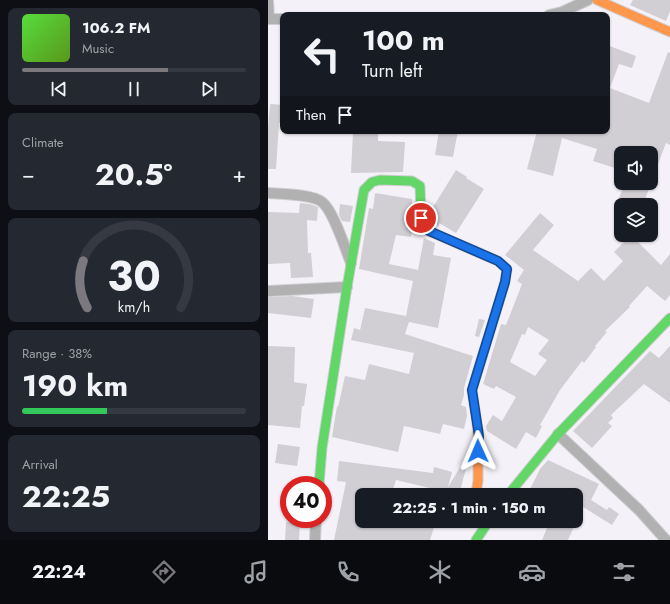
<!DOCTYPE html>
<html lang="en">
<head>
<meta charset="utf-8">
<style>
	:root { --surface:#171b24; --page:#242831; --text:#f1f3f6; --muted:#9ea1a6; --line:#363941; --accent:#7b797e }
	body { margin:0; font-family:Jost,sans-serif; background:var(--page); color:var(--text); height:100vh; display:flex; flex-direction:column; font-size:15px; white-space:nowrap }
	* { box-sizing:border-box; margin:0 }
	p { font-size:13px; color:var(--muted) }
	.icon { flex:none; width:22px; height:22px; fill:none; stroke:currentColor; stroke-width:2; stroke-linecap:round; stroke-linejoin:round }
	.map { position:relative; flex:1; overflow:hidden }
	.panel { display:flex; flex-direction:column; gap:8px; padding:8px; background:#0d0f14; width:268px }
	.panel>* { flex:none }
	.guide { position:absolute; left:12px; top:12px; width:330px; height:122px; border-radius:8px; box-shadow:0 1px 3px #0004; background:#171b24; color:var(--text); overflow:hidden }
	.buttons { position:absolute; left:346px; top:146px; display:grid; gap:8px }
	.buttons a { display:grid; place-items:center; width:44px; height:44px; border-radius:8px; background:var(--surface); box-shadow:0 1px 3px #0004; font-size:20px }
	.speed { position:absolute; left:12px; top:476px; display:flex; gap:8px; font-size:20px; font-weight:700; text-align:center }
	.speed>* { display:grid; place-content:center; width:52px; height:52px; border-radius:50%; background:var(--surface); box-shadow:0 1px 3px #0004; line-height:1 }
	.speed .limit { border:6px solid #d22; background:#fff; color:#111 }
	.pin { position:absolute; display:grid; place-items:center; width:34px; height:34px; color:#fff; margin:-17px; border:2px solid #fff; border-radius:50%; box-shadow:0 1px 4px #0007 }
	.me { position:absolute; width:44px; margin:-22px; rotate:359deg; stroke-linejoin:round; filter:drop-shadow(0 0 3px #0008) }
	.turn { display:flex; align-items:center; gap:14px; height:84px; padding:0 16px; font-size:18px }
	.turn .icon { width:52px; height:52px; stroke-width:2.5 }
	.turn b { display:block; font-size:28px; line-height:34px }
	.then { display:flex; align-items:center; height:38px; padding:0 16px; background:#0003; gap:8px; font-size:15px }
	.big { font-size:30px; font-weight:700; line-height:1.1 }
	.panel .tile { flex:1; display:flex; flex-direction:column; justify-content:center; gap:6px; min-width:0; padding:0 14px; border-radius:8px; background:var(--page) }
	.panel .dial { align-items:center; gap:0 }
	.dial svg { height:104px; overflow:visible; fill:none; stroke:var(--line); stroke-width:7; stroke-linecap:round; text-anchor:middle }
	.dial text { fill:var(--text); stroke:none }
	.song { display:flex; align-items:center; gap:12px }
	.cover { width:48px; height:48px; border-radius:6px; background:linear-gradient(135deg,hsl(110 70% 55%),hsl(90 70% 35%)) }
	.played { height:4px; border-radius:2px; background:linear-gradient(90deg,var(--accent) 65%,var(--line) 65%) }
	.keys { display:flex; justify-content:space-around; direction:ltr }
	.heat { display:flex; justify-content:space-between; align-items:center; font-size:22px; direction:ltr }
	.charge { height:6px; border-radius:3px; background:linear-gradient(90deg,#34c759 38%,var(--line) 0) }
	.trip { position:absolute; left:87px; top:488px; width:228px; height:40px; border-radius:8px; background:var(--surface); box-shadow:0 1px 3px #0004; font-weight:700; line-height:40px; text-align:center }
	.tab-bar { display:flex; height:64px; justify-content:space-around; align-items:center; background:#090b0e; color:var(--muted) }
	.tab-bar .icon { width:28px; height:28px }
	.tab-bar .on { color:var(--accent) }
	.tab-bar b { font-size:18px; color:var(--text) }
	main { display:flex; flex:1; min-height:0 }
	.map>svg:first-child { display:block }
</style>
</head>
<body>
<main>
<section class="panel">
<div class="tile">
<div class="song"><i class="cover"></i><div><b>106.2 FM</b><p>Music</p></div></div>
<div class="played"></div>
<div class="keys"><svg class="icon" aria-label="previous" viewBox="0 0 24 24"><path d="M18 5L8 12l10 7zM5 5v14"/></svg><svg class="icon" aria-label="pause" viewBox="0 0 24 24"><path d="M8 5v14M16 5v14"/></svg><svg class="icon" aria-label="next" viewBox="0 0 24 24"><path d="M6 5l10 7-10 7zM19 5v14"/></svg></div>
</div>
<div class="tile"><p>Climate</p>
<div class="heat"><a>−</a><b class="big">20.5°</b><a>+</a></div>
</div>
<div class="tile dial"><svg viewBox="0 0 100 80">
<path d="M14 69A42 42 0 1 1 86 69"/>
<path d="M14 69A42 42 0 0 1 11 33" stroke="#7b797e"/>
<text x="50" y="56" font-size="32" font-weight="700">30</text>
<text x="50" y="72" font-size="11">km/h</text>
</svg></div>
<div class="tile"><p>Range · 38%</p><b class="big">190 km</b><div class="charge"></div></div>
<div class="tile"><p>Arrival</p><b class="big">22:25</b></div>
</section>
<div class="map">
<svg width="402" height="540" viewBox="0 0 402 540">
	<rect width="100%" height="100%" fill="#f4f2f8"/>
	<!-- building -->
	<path fill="#d1cfd4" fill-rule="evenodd" d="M365,0H402V11L398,21L362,5Z
		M339,45L368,56L364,68L351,64L342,88L381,103L400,52L402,53V145L398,143L384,180L383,179V153H353V160L350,169L325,161L329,149L294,138L285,176L259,169L269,131H339Z
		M2,104L15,105V123H11L8,169H0V128Z
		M85,131H110V141L137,142L135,172L83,173Z
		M171,131H190L185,157L167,155Z
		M188,170L199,177L198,178L216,189L188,233L171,223V226L165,223L162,212Z
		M357,183H383L375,205H372L351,198Z
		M107,193L144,199L145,220L143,237L128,235L121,264L150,270L156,238L167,243L165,255L183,258L170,328L141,322L137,334L205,356L196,388V395L193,405L198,407L199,416L196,429L175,424L172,434L136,426L130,452L64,437L69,406L70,407L77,376L97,380L101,364L141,374L146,353L83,340L86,328L92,330L97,308L138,316L145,281L91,269L101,208L105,209Z
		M32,203L42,204L50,207L49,221L39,220L40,253H43L45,277L23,278L22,263L0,264V212L31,213Z
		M72,204L85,206L82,222L74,221L71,215Z
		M272,213L286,225L265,250L310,281L323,268L336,281L355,261L346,252L363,235L393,265L402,254V295L397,301L379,286L361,306L362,307L337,331L339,332L327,346L328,347L316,363L314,361L292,390L272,425L274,426L268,438L258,432L248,449L219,431L218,426L225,415L234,421L248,397L228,386L226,389L215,384L233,324L238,325L254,284L249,281L256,270L237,255ZM260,327L281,340L270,354L279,360L267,376L242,362L254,334L257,335Z
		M24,296L46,299L43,318L0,313V297Z
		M211,319L217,320L211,337L207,336Z
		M0,346L27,347L26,382L39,384L36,406H34L32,428L0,425Z
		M402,346V403L376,384L343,415L345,418L340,423L344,426L324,448L305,431L382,351L391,358Z
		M10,444L32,447L29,466L7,463Z
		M199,456L201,457L191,495L128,480L124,493L113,490L112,495H94V521H168L162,540H66L78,482L69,481L71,461L165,473L166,467L184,472L180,487Z
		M280,460L331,484L323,500L339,510L341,507L351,514L344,525L315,507L300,540H274L282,521H308V495H259L272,469Z
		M18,522H32L31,540H17Z"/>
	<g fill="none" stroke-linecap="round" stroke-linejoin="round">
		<defs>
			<path id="street" d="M0,0L1,19
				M281,15L294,12L320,0
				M0,19H15
				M0,193C12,194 45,194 54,202C65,210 77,248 83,263
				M0,291L79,287
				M290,434L371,510L398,540
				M47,540L48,519"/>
			<path id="fast" d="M51,485L54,448L79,287L96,190L104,182L112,180L144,181L152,186L153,214L156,225L159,230L163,232
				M240,495L290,434L402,318
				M208,540L221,521"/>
			<path id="slow" d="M329,0L402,32
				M209,495L208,493L210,481V430"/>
			<path id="jam" d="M163,232L230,261L239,269L237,282L204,390L210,430"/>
		</defs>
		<!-- street casing -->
		<use href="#street" stroke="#cfced2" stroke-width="12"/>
		<!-- fast casing -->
		<use href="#fast" stroke="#cfced2" stroke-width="11"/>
		<!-- slow casing -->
		<use href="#slow" stroke="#cfced2" stroke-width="11"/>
		<!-- jam casing -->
		<use href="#jam" stroke="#cfced2" stroke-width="11"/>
		<!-- street -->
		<use href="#street" stroke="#b1b1b2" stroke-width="10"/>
		<!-- fast -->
		<use href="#fast" stroke="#63d668" stroke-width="9"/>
		<!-- slow -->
		<use href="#slow" stroke="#ff974d" stroke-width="9"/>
		<!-- jam -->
		<use href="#jam" stroke="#b3261e" stroke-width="9"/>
	</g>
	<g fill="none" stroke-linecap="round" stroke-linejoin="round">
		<defs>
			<path id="route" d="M153,218L155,224L159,230L230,261L239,269L237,282L204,390L211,436L210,451"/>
		</defs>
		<!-- route casing -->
		<use href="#route" stroke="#114b97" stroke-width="10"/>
		<!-- route -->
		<use href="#route" stroke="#1a73e8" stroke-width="7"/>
	</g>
</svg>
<div class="buttons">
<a><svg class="icon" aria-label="sound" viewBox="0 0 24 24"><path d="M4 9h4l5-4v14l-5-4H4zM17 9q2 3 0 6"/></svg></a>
<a><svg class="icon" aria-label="layers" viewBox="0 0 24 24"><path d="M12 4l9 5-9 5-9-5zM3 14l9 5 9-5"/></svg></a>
</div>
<div class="speed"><div class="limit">40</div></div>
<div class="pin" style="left:153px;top:218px;background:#d93025"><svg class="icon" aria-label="arrive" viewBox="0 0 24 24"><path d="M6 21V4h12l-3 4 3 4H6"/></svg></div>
<svg class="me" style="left:210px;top:451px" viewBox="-20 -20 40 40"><path d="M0-17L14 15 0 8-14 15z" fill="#1a73e8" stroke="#fff" stroke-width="4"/></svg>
<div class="trip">22:25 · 1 min · 150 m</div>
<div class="guide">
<div class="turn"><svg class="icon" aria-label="left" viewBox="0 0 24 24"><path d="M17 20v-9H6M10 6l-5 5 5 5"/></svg><div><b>100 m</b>Turn left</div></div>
<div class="then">Then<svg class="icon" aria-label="arrive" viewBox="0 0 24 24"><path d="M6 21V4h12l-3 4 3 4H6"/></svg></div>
</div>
</div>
</main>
<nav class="tab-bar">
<b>22:24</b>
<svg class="icon on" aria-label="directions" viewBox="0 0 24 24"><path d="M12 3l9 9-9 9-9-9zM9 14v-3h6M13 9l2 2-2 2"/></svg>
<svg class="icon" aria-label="music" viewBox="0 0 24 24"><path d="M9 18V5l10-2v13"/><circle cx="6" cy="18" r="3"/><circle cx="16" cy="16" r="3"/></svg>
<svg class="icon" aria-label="phone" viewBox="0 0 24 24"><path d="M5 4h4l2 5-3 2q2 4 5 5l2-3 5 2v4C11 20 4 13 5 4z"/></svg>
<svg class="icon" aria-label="climate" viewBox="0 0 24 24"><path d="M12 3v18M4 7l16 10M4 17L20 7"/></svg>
<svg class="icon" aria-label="car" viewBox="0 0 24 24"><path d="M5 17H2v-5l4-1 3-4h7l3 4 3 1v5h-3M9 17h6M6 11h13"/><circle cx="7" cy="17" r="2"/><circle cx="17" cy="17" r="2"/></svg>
<svg class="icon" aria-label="filters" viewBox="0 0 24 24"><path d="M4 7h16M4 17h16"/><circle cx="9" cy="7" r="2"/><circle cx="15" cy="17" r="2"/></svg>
</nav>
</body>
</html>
